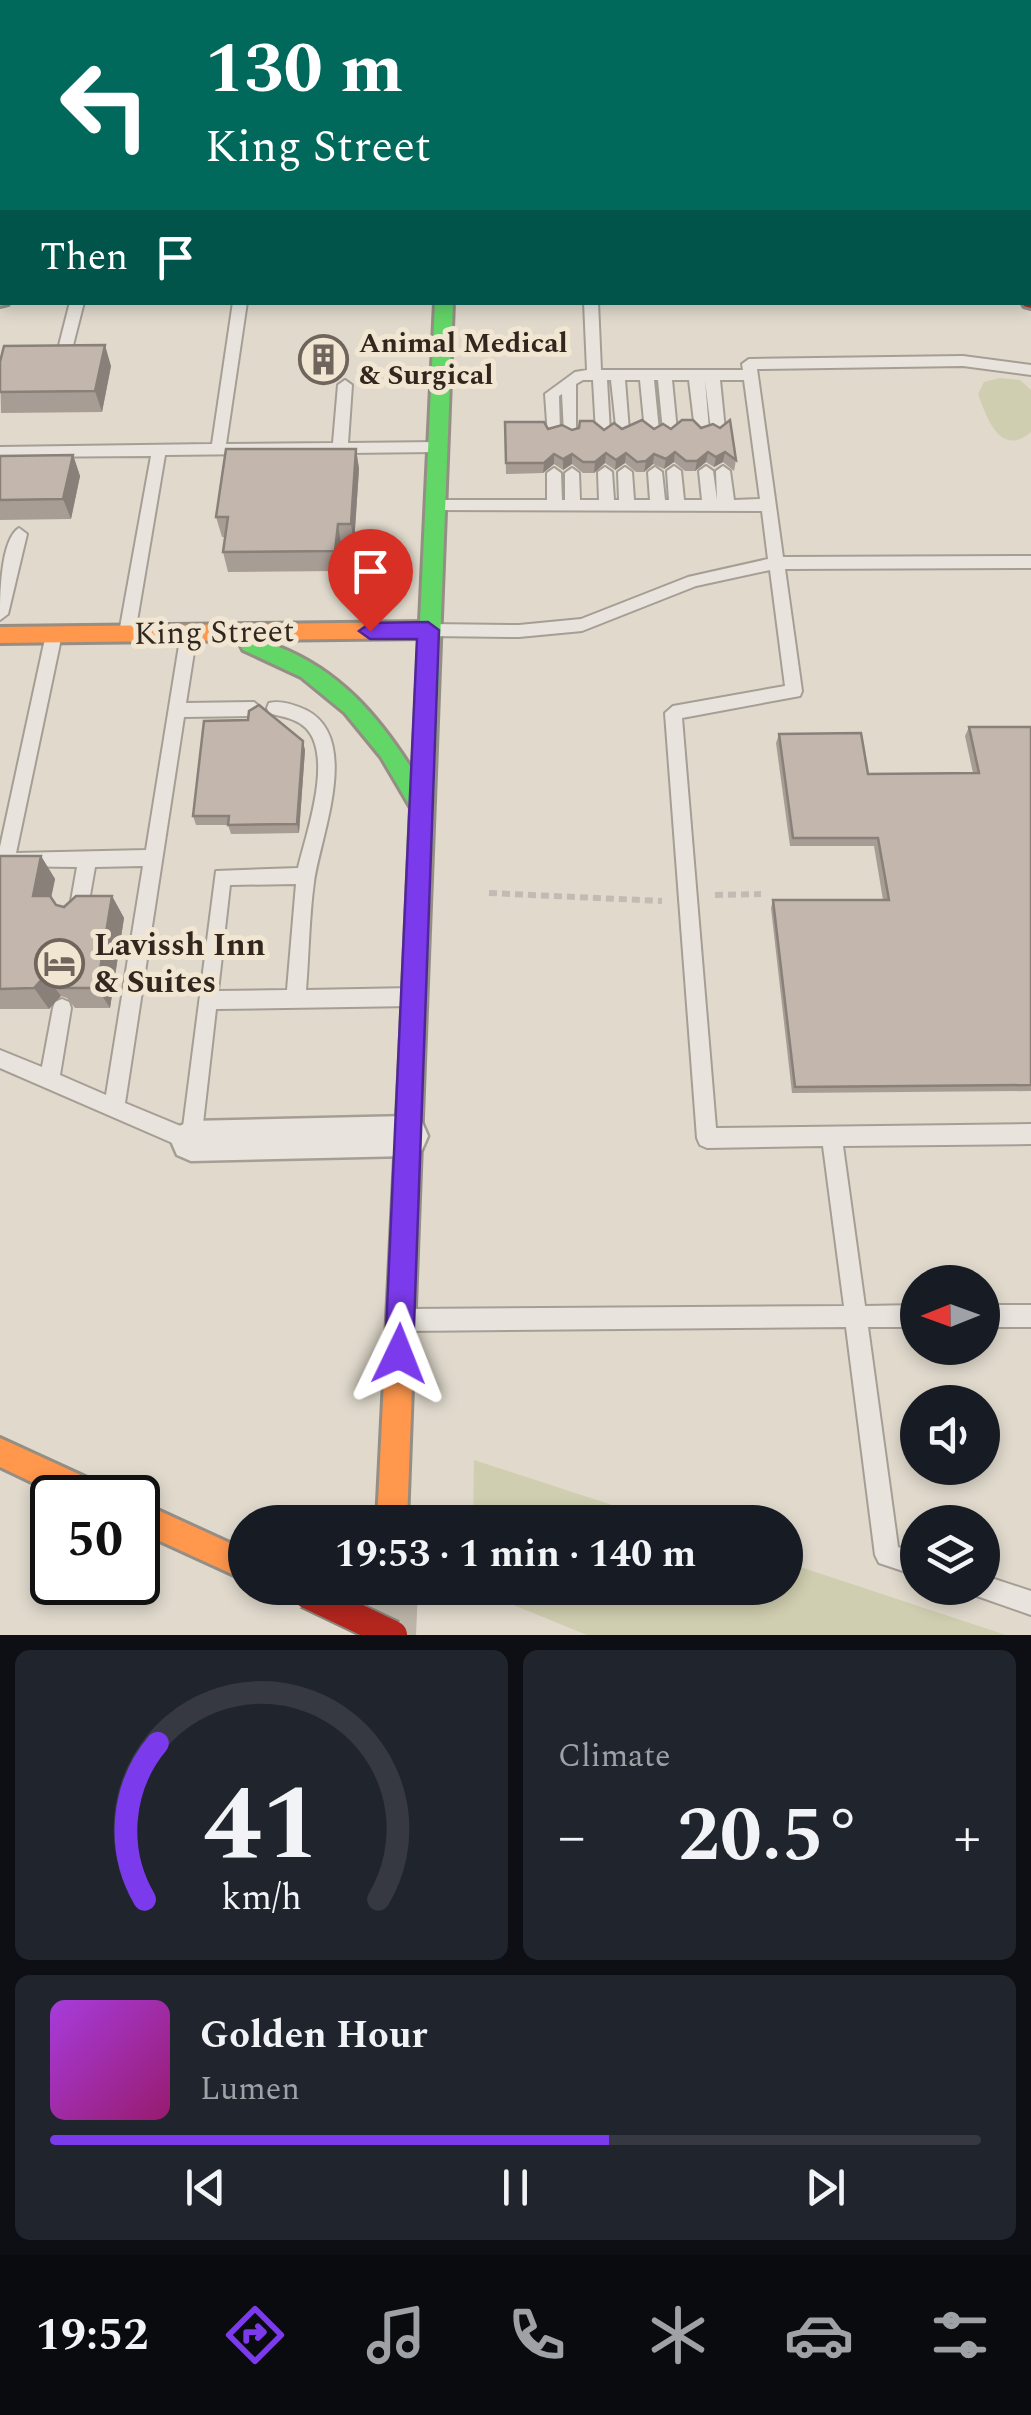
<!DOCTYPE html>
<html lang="en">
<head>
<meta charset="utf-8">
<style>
	:root { --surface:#171b24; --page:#20242c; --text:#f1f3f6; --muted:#9ea1a6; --line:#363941; --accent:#7c3aed }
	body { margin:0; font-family:Spectral,serif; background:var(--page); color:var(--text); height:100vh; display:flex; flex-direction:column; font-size:38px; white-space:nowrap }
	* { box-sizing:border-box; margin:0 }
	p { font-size:32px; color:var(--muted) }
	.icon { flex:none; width:55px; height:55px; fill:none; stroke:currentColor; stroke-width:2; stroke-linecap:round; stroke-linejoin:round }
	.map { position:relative; height:1635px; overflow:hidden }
	.side { display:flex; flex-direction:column; gap:15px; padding:15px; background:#0d0f14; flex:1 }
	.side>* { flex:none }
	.top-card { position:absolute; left:0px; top:0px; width:1032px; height:305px; box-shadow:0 5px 15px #0003; background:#00695c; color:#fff; overflow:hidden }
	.needle { width:65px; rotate:269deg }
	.buttons { position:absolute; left:900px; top:1265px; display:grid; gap:20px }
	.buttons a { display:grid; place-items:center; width:100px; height:100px; border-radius:50%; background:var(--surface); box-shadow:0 5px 15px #0003; font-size:50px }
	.speed { position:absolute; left:30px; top:1475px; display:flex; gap:20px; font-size:50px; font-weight:700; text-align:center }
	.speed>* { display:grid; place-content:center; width:130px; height:130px; border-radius:50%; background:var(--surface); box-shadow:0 5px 15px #0003; line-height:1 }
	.speed .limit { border:5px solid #111; border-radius:15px; background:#fff; color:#111 }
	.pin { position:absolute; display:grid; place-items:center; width:85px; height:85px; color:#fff; margin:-102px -42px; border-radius:50% 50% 50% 0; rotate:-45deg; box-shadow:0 0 10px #0007 }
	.pin .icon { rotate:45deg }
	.me { position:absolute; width:110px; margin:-55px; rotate:2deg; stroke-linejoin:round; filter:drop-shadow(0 0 8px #0008) }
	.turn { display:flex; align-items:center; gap:35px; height:210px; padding:0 40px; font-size:45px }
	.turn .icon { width:130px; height:130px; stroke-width:2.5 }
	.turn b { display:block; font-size:70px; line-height:85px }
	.then { display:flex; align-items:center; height:95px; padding:0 40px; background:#0003; gap:20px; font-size:38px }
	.big { font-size:75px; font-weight:700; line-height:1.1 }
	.side .widget { flex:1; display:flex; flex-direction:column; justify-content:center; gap:15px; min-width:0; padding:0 35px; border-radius:15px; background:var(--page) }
	.side .dial { align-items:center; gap:0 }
	.dial svg { height:260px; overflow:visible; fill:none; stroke:var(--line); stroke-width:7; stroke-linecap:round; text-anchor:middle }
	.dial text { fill:var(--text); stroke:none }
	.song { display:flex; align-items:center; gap:30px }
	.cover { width:120px; height:120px; border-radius:15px; background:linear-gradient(135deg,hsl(280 70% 55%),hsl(320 70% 35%)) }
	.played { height:10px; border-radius:5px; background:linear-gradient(90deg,var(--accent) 60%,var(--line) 60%) }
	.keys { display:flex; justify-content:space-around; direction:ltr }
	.heat { display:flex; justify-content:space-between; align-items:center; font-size:55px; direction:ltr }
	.side .tiles { flex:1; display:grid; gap:15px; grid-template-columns:1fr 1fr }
	.widget:last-child { grid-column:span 2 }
	.trip { position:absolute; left:228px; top:1505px; width:575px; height:100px; border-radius:50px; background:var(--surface); box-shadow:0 5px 15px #0003; font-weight:700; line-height:100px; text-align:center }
	.tab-bar { display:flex; height:160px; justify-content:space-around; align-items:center; background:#090b0e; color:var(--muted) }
	.tab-bar .icon { width:70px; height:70px }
	.tab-bar .current { color:var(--accent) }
	.tab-bar b { font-size:45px; color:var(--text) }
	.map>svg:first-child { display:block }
</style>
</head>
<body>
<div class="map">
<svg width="1031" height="1635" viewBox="0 0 1031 1635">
	<rect width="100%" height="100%" fill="#e0d9cc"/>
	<!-- green -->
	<path fill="#d0ceb0" d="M0,0H416V2Z
		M1000,378L1020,380L1031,390V432C1001,458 987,419 978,394L984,382Z
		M474,1460L664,1522H665H473Z
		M785,1562L1006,1635H587L472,1588H785Z"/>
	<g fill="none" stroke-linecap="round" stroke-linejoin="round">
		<!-- secondary-tunnel -->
		<path stroke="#bdb5a9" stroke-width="58" stroke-dasharray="58 29" stroke-linecap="butt" d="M387,1635L389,1588"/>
		<defs>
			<path id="lane" d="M513,0H525V2H514Z
				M639,0H651V2H640Z
				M70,302H84L70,357L63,362L56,357Z
				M233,302H247L226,444L333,443L338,385L345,380L352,385L348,443L437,442L444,447L437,452L165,455L135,633L127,639L119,633L151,456L0,457V447L212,444Z
				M584,302H598L601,370H743L742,364L749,359L963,356L1031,365V375L963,366L757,369L783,557L1031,556V568L785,569L802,691L800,696L682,718L716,1128L1031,1124V1144L843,1146L865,1306L918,1305V1327H868L898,1547L918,1553V1576L879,1563L875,1555L846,1327L406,1331L398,1328L395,1320L398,1312L406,1309L844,1306L823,1146L707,1148L700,1145L697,1138L665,713L673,706L785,686L770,570L696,586L582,631L519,637L429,636L421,630L429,624L519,625L581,619L688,577L768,559L762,511L430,510L427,506L430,502L435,500H547V473L554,468L561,473L562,500H565V473L572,468L579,473L580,500H599L598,472L605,467L612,472L614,500H619L618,472L625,467L632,472L634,500H650L648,472L655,467L662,472L665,500H669L667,471L674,466L681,471L684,500H702L699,471L706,466L713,471L717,500L716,471L723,466L730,471L734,500L760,499L744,380H720L725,430L718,435L711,430L705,380L709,430L707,434L702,435L695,430L689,380H672L677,431L670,436L663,431L658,380H654L659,431L657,435L652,436L645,431L640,380H625L629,431L622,436L617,435L611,380H607L610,432L603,437L596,432L593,380H583L576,384V436L571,437L564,432L562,394L559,396L560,432L553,437L548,436L545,394L575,372L587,370Z
				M19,528L27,534L8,614L0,620C0,598 0,540 19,528Z
				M189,627L197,633L186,703L254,702L262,709L254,716L184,717L125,1103L183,1127L216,871L298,868C306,834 334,757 306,728C296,718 282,717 269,713L267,708L269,703C281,700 295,705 306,710C362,738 320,837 314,882C309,918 309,954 306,990L413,988L420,991L422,997L420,1003L413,1006L216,1009L201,1141L198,1148L191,1151L0,1068V1050L42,1067L53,1008L55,1002L62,999L69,1002L71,1008L60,1075L106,1095L143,866L95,867L86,918L83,924L77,926L71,924L68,918L77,867L0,866V847L46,634L54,628L62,634L16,853L146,850L181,633ZM296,884L287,990L218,991L230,885Z
				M982,1305H1031V1327H982Z
				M982,1575L1031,1591V1615L974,1595L970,1588H982Z"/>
			<path id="street" d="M408,1116L422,1122L428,1136L422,1150L408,1156L191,1161L177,1155L171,1141L177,1127L191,1121Z"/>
			<path id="fast" d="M447,0H461V2H447Z
				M435,302H453L425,1036L422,1044L413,1048L404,1044L401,1036L411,808L381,757L345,713L301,677L243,650L240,644L243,638C255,634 267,642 279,647C340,671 379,717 413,771Z"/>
			<path id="slow" d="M0,294L2,302L8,304L0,306Z
				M428,622L438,630L428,638L0,643V627Z
				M413,1024L422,1028L425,1036L407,1522H377L401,1036L404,1028Z
				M0,1438L109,1488L113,1498H65L0,1467Z
				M138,1501L245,1550V1580L138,1531Z"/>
			<path id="jam" d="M1031,296V308L1024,306L1022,302H1030Z"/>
		</defs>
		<!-- lane casing -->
		<use href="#lane" stroke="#a59e95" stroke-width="4"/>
		<!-- street casing -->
		<use href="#street" stroke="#a59e95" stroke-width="5"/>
		<!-- fast casing -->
		<use href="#fast" stroke="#958e84" stroke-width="6"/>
		<!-- slow casing -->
		<use href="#slow" stroke="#958e84" stroke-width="6"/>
		<!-- jam casing -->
		<use href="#jam" stroke="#958e84" stroke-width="6"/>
		<!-- path -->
		<path stroke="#c1bbb4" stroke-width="6" stroke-dasharray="8 5" stroke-linecap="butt" d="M489,893L662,901
			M715,895L761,894"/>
		<!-- lane -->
		<use href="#lane" fill="#e8e4dd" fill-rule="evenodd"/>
		<!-- street -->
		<use href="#street" fill="#e8e4dd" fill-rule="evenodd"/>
		<!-- fast -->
		<use href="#fast" fill="#63d668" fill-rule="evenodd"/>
		<!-- slow -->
		<use href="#slow" fill="#ff974d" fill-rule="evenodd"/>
		<!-- jam -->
		<use href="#jam" fill="#b3261e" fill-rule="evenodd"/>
		<defs>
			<path id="jam-bridge" d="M307,1594L393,1635"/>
		</defs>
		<!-- jam-bridge casing -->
		<use href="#jam-bridge" stroke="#8b847c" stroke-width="32" stroke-linecap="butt"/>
		<!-- jam-bridge -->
		<use href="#jam-bridge" stroke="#b3261e" stroke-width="28"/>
	</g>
	<!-- wall -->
	<path fill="#a89d95" d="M0,0H44V2H2V217H0Z
		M554,0H612V2H554Z
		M0,362L111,366L102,412L1,413Z
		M505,422L548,429L572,430L701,428L736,460L734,471L723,462L714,467L706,462L695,471H685L674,462L664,469L653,464L644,472H636L625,463L615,470L605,463L594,473H583L572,464L563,470L554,464L543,473L506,474Z
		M356,449L359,469L354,544H341L339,571L228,572L223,552L225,537H222L216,517Z
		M73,455L80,476L71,519L0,520V456Z
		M969,727H1031V1091L792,1093L771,908L773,900H883L874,846H790L776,743L779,734L868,774L973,773L965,736Z
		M305,750L299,833L231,834L228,825H196L193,816Z
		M0,856H41L55,879L51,898L56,906L64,907L112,896L124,918L110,1008H75L67,998L61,996L49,1009H0Z"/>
	<!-- shaded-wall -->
	<path fill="#888079" d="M105,345L111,366L102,412L95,391Z
		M356,449L359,469L354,544L351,524Z
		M675,452L674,462L664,469L666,459Z
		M708,452L706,462L695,471L697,461Z
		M725,452L723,462L714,467L716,457Z
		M606,453L605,463L594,473L595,462Z
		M626,453L625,463L615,470L616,460Z
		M554,454V464L543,473L544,463Z
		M572,454V464L563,470V459Z
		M654,454L653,464L644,472L646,461Z
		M73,455L80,476L71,519L63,499Z
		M338,524L341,544L339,571L335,551Z
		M303,741L305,750L299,833L297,824Z
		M41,856L55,879L51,898L33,896Z
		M112,896L124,918L110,1008L97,988Z
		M46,975L61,996L49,1009L34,988Z"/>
	<!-- building -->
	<path fill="#c3b7ad" stroke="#888079" stroke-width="2.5" d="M0,0H42L41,2H2V186H0Z
		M667,0H1031V181L1030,2H667Z
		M105,345L95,391L0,392V362L4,346Z
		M642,420L654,429L663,424L671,429L682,420H693L701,428L713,424L720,428L730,420L736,460L725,452L716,457L708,452L697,461H686L675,452L666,459L654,454L646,461L637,462L626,453L616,460L606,453L595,462H583L572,454L563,459L554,454L544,463H506L505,422H544L548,429L562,425L572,430L579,428L580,421H593L604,430L614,423L622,429Z
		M226,449H356L351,524H338L335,551L223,552L228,517H216Z
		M73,455L63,499L0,500V456Z
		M259,705L303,741L297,824L228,825L229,816H193L204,721L248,720L249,711Z
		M969,727H1031V1085L795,1087L773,900H889L878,838H793L779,734L861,733L868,774L979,773Z
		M0,856H41L33,896H50L56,905L64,907L76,896H112L97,988H60L56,978L46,975L34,988L0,989Z"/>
	<!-- route -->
	<path fill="#7c3aed" stroke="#51269a" stroke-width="2.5" d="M428,622L439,630L413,1354L409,1363L399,1368L389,1363L385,1354L417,639H370L359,631L370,623Z"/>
	<!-- icons -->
	<defs>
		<symbol id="building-ring" viewBox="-11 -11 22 22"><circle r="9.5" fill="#f1e6d2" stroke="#6f655c" stroke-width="1.5"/><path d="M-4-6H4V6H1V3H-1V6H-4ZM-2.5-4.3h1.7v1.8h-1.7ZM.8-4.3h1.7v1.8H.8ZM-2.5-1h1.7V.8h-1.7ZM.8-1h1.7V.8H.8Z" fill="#6f655c"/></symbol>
		<symbol id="hotel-ring" viewBox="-11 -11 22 22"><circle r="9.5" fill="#f1e6d2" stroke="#6f655c" stroke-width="1.5"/><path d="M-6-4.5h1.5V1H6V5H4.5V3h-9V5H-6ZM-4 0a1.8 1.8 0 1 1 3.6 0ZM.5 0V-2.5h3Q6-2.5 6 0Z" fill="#6f655c"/></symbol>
	</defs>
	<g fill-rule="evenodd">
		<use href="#building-ring" x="296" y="332" width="55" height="55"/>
		<use href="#hotel-ring" x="32" y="936" width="55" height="55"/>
	</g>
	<g text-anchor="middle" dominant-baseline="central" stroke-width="10" stroke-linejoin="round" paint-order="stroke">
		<!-- far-poi labels -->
		<g font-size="28" font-weight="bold" fill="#32271f" stroke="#f1e6d2" text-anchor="start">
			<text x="359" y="343">Animal Medical<tspan x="359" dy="32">&amp; Surgical</tspan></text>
		</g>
		<!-- street labels -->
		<g font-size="32" fill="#32271f" stroke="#f1e6d2">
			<text transform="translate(214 633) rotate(-1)">King Street</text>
		</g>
		<!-- poi labels -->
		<g font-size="32" font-weight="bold" fill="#32271f" stroke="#f1e6d2" text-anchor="start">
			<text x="94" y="945">Lavissh Inn<tspan x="94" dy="37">&amp; Suites</tspan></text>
		</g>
	</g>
</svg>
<div class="buttons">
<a><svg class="needle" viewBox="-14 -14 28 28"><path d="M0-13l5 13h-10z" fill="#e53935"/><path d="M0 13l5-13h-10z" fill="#9ea1a6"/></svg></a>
<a><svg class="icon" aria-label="sound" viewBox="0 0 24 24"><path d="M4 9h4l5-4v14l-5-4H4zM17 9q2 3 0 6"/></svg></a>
<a><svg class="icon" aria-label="layers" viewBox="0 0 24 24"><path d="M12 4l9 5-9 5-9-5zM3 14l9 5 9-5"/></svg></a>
</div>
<div class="speed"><div class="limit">50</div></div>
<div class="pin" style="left:370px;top:631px;background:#d93025"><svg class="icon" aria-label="arrive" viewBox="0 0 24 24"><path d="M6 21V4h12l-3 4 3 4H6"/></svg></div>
<svg class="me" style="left:399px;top:1354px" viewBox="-20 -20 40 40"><path d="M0-17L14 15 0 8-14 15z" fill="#7c3aed" stroke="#fff" stroke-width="4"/></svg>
<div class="trip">19:53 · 1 min · 140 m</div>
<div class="top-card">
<div class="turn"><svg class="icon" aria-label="left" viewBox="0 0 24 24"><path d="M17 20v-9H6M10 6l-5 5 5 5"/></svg><div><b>130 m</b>King Street</div></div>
<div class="then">Then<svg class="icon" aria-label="arrive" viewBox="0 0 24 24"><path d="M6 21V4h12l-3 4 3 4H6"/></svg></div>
</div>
</div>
<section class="side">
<div class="tiles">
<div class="widget dial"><svg viewBox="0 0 100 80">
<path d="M14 69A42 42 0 1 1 86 69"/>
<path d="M14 69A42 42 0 0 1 18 21" stroke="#7c3aed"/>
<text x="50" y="56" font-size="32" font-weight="700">41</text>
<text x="50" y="72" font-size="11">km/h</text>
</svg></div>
<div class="widget"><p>Climate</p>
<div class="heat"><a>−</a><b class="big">20.5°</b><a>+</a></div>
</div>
<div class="widget">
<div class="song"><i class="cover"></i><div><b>Golden Hour</b><p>Lumen</p></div></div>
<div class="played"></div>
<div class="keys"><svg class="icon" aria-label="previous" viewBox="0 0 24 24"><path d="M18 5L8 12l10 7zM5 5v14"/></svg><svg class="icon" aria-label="pause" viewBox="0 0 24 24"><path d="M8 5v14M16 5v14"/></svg><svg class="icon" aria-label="next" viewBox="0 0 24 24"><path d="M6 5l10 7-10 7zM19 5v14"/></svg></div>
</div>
</div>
</section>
<nav class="tab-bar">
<b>19:52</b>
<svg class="icon current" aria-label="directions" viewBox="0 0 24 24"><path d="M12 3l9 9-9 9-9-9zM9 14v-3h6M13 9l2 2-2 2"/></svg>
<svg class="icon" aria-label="music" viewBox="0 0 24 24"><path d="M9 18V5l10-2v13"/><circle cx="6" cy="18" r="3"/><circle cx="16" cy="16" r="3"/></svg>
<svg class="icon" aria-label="phone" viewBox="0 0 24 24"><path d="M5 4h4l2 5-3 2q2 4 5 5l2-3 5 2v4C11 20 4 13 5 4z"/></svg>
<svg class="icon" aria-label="climate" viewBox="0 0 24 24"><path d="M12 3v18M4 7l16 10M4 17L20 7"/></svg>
<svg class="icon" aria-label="car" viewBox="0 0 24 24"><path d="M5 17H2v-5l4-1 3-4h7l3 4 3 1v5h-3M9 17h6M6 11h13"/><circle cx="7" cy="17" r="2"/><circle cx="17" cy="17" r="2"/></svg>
<svg class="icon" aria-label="filters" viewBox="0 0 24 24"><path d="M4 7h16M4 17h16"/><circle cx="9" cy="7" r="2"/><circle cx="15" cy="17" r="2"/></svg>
</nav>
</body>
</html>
